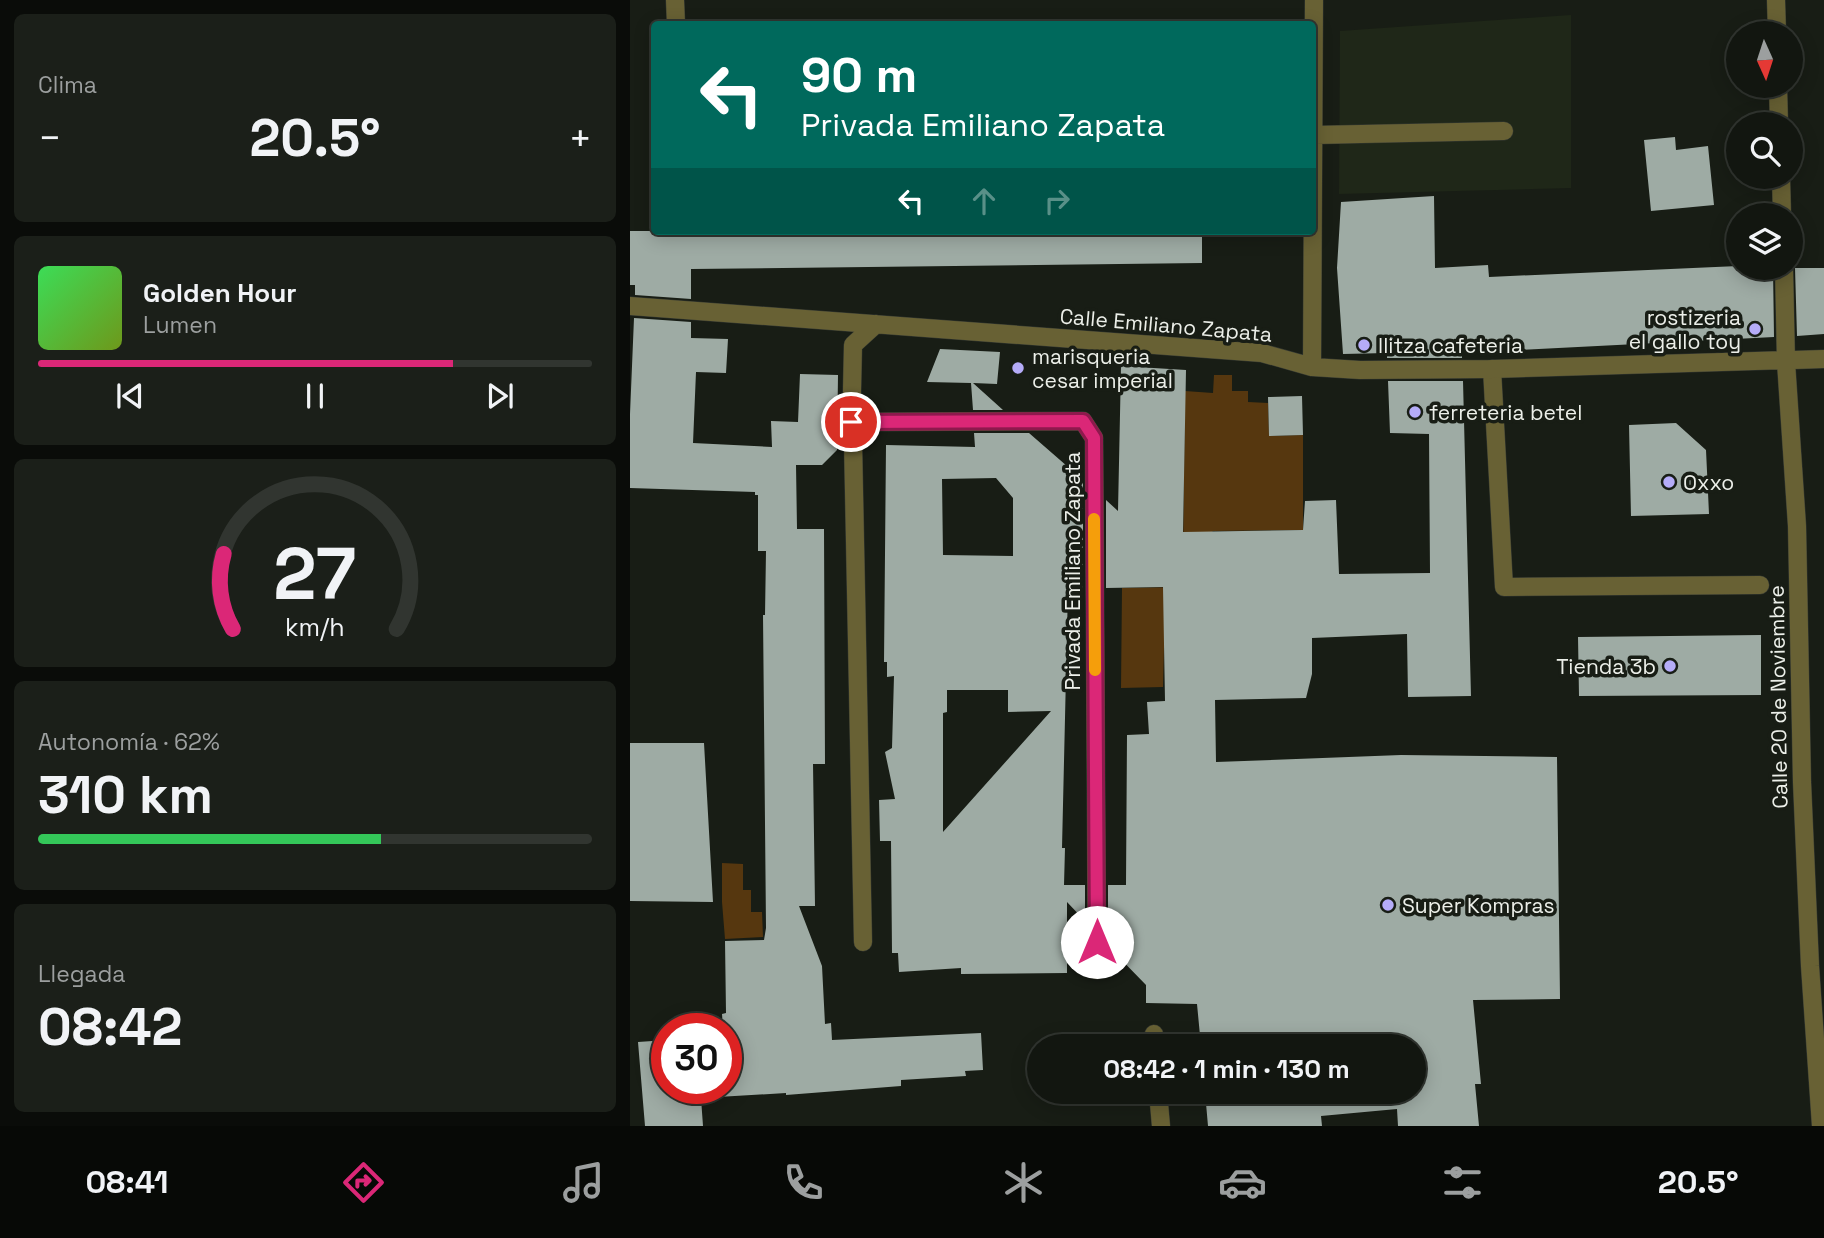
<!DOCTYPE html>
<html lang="es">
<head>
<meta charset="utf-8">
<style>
	:root { --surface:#121610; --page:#1b1f19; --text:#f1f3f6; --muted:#9c9f9f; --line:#313530; --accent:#db2777 }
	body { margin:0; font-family:"Space Grotesk",sans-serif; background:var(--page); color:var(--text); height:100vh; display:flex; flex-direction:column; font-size:26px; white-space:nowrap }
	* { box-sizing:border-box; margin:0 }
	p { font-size:23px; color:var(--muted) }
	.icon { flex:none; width:38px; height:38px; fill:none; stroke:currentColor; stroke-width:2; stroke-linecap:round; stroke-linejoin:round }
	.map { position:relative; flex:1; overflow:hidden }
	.side { display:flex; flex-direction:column; gap:14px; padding:14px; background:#0a0c09; width:630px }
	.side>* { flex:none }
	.hud { position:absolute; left:21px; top:21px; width:665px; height:214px; border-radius:7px; box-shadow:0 4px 18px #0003,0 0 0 2px var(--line); background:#00695c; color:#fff; overflow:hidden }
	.needle { width:46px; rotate:177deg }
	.buttons { position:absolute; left:1096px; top:21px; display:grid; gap:14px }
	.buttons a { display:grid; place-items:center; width:77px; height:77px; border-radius:50%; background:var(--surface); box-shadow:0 4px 18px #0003,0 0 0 2px var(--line); font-size:35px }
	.speed { position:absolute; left:21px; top:1013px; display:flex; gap:14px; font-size:35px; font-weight:700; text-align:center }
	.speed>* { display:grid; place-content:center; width:91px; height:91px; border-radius:50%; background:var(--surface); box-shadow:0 4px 18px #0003,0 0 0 2px var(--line); line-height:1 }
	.speed .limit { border:10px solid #d22; background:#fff; color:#111 }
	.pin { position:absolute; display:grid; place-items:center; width:60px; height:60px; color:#fff; margin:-30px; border:4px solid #fff; border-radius:50%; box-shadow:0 2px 7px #0007 }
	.me { position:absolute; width:77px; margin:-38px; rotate:0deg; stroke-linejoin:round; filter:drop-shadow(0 0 5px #0008) }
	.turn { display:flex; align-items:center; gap:24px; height:147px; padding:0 35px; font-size:32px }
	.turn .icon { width:91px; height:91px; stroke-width:2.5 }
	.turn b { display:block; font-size:49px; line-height:60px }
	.lanes { display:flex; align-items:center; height:66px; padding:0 35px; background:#0003; justify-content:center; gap:35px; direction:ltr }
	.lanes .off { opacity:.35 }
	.big { font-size:52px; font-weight:700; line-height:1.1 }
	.side .widget { flex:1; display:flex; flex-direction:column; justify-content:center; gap:10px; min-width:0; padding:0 24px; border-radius:10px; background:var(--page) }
	.side .dial { align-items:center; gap:0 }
	.dial svg { height:182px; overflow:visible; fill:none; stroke:var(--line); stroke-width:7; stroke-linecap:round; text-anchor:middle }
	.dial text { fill:var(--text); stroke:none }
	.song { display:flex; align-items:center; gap:21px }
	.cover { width:84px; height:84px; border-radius:10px; background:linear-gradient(135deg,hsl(130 70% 55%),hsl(80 70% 35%)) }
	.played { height:7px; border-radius:4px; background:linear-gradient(90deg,var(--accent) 75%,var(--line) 75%) }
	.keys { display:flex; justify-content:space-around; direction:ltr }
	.heat { display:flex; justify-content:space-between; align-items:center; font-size:38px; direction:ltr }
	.charge { height:10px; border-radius:5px; background:linear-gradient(90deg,#34c759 62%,var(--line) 0) }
	.trip { position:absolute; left:397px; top:1034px; width:399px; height:70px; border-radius:35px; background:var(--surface); box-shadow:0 4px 18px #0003,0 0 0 2px var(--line); font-weight:700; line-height:70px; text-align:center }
	.menu { display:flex; height:112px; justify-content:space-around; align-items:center; background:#070906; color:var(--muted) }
	.menu .icon { width:49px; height:49px }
	.menu .on { color:var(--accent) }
	.menu b { font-size:32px; color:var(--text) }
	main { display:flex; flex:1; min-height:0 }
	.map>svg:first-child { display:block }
</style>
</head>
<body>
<main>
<section class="side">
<div class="widget"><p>Clima</p>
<div class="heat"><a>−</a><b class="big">20.5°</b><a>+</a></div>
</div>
<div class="widget">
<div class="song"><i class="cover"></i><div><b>Golden Hour</b><p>Lumen</p></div></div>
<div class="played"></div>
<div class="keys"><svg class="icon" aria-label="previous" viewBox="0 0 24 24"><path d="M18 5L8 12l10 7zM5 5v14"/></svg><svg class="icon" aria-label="pause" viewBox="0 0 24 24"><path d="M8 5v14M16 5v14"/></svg><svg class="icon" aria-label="next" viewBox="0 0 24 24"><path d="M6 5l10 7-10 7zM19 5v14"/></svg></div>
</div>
<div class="widget dial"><svg viewBox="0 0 100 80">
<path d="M14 69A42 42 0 1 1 86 69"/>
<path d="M14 69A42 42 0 0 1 10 36" stroke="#db2777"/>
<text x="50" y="56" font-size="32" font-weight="700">27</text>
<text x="50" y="72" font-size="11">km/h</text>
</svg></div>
<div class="widget"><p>Autonomía · 62%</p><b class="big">310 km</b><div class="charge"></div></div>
<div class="widget"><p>Llegada</p><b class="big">08:42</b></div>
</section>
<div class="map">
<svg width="1194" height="1126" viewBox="0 0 1194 1126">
	<rect width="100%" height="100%" fill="#181d15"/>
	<!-- built -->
	<path fill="#1f2718" d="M941,15V188L709,194L710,31Z"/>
	<!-- green -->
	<path fill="#56370f" d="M584,375H602V391H618V402L638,403L639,436L673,435V530L583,531L553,561L555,391L583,393Z
		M558,587L584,647L534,648L533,687L491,688L492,588Z
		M92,863L113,864V890H121V912H132L133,937L95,939L92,902Z"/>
	<!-- building -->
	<path fill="#9eaba4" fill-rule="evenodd" d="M1045,137L1046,150L1078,146L1084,205L1021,211L1014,140Z
		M804,196L805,268L858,265L859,277L1108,266V268H1143L1144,337L832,353V358H757V353L713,354L707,268L711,202Z
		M0,231H572V263L61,269V299L5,295V285H0Z
		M1165,268H1194V334L1167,336Z
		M4,318L61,322V338L98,339L96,373L66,372L63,443L142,447L141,421L168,422L170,374L208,375L207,450L192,465H166L167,529H194L195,764H183L185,906H169L192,966L195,1024L201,1023L202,1040L351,1033L353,1070L335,1071L336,1076L271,1080V1086L156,1095V1093L71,1098L73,1126H15L8,1042L37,1040V1088H96V1029H93L92,1014L96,1013L95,941L134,940L136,928L133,615H135L136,551H128V495H125V492L0,488V414Z
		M310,349L370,352L367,384L343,383L373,410H343L341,383L297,382Z
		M491,366L556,370L553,532L673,530L675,501L706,500L709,574L800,573L799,434L760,433L758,381H833L841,696L778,697L777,634L682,638V674L676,698L585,700L586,762L771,755L927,757L930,999L843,1000L851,1084H845L849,1126H768L767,1109L691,1116L692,1126H578L575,1092H784V1046H571L567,1004L516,1003V985L478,946V885H496L497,735L519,734L517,702L535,701L533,587L476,588V500L488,511Z
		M672,396L673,435L639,436L638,397Z
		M1046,423L1076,450L1079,514L1001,516L999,425Z
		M344,433H399L453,480V588H438L432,848H435L434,885H455V921L437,902V973L331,974V968L269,972L268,953H262L261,841H250L249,800L265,799L255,752L262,748L264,676L257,677V662H254L256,445L345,447ZM366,478L383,498V556L313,555L312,479ZM317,690H378V712L421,711L313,832V713L317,712Z
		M1131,635V695L949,696L948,637Z
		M0,743H74L83,902L0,901Z"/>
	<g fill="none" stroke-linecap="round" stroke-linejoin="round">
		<defs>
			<path id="service" d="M45,0L46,24
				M862,369L874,587L1130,585"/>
			<path id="minor" d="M1146,0L1147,33
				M1148,86L1149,124
				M684,135L874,131
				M1151,177L1152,215
				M1154,268L1156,362L1167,526L1172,782L1180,966L1191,1126
				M0,306L632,353L682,367L730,370L862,369L1194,359
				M682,367L684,0
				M221,422L453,421L464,438L467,970
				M233,942L222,391L223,345L246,324
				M524,1034L525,1046
				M528,1092L531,1126"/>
		</defs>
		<!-- service casing -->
		<use href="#service" stroke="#363a33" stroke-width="19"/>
		<!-- minor casing -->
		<use href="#minor" stroke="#363a33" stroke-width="19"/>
		<!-- service -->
		<use href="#service" stroke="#686134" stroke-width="18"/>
		<!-- minor -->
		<use href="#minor" stroke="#686134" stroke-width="18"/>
	</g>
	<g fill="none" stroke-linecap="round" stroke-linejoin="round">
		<defs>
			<path id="route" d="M221,422L453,421L464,438L467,942"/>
		</defs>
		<!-- route casing -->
		<use href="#route" stroke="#8e194d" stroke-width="18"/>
		<!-- route -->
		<use href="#route" stroke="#db2777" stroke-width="12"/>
		<!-- slow -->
		<path stroke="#f59e0b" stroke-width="12" d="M464,519L465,670"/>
	</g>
	<!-- markers -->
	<g fill="#b5acf8" stroke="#181d15" stroke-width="2.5">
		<circle cx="1125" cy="329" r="7"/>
		<circle cx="734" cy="345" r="7"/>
		<circle cx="388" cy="368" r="7"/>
		<circle cx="785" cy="412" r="7"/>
		<circle cx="1039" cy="482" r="7"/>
		<circle cx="1040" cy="666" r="7"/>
		<circle cx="758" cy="905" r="7"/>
	</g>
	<g text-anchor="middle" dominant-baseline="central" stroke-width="7" stroke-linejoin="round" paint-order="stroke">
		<!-- poi labels -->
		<g font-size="21" fill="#ecefe9" stroke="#181d15" text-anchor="start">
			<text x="1111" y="317" text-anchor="end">rostizeria<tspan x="1111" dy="24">el gallo toy</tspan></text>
			<text x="748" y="345">llitza cafeteria</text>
			<text x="402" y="356">marisqueria<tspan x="402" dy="24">cesar imperial</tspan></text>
			<text x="799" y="412">ferreteria betel</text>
			<text x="1053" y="482">Oxxo</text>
			<text x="1026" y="666" text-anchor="end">Tienda 3b</text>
			<text x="772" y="905">Super Kompras</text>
		</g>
		<!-- street labels -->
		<g font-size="21" fill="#ecefe9" stroke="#181d15">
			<text transform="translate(536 325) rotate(5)">Calle Emiliano Zapata</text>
			<text transform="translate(442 571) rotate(-90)">Privada Emiliano Zapata</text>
			<text transform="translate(1148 697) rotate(-91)">Calle 20 de Noviembre</text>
		</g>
	</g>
</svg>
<div class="buttons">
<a><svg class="needle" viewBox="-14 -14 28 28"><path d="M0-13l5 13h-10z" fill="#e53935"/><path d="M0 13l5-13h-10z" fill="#9c9f9f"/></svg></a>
<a><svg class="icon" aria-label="search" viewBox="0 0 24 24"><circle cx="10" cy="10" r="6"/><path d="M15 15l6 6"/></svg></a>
<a><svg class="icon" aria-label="layers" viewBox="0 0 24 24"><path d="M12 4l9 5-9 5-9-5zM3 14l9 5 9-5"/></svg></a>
</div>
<div class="speed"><div class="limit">30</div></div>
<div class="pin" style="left:221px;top:422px;background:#d93025"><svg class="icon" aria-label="arrive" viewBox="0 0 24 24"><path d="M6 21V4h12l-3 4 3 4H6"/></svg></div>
<svg class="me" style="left:467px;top:942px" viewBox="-20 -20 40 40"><circle r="19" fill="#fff"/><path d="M0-13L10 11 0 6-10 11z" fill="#db2777"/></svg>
<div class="trip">08:42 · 1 min · 130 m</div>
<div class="hud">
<div class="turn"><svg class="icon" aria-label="left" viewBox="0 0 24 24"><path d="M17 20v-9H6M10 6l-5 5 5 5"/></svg><div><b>90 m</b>Privada Emiliano Zapata</div></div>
<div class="lanes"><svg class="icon" aria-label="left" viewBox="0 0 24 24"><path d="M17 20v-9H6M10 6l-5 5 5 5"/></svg><svg class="icon off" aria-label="ahead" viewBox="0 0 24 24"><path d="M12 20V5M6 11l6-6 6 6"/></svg><svg class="icon off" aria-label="right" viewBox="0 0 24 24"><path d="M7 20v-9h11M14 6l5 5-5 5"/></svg></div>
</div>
</div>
</main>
<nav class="menu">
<b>08:41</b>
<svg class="icon on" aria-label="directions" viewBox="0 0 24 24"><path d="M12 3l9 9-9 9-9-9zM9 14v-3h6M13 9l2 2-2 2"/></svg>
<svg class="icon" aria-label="music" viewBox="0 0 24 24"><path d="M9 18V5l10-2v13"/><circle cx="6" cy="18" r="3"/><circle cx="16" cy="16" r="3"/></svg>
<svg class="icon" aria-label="phone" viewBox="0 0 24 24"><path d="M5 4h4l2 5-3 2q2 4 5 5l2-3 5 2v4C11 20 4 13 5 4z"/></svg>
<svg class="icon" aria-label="climate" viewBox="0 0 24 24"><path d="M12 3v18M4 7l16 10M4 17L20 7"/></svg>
<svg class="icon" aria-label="car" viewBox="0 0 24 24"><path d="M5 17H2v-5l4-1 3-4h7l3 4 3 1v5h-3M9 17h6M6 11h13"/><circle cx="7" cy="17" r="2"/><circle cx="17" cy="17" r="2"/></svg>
<svg class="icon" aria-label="filters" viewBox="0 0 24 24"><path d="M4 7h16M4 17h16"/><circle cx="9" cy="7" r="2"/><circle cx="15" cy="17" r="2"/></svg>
<b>20.5°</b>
</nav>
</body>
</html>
